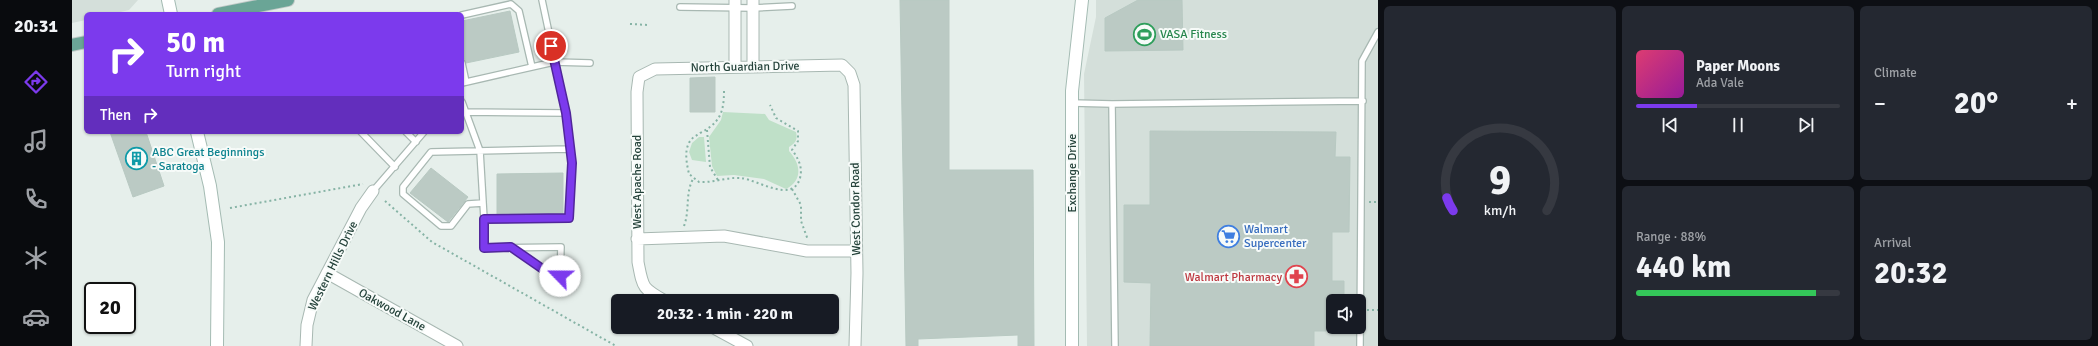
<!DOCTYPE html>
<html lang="en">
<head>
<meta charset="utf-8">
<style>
	:root { --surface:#171b24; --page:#242831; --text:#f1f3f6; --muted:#9ea1a6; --line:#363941; --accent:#7c3aed }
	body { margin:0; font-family:Signika,sans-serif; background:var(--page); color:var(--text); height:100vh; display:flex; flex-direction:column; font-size:15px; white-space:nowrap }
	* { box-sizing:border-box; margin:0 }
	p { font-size:13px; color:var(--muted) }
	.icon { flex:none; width:22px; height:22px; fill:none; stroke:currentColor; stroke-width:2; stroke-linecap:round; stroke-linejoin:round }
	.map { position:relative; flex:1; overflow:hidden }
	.sheet { display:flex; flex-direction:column; gap:6px; padding:6px; background:#0d0f14; width:720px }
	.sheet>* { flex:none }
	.top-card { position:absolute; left:12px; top:12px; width:380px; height:122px; border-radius:6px; box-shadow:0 1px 3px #0004; background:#7c3aed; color:#fff; overflow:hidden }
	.controls { position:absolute; left:1254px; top:294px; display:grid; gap:8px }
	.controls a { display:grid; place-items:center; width:40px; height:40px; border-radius:6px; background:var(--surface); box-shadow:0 1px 3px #0004; font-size:20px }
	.speed { position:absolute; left:12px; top:282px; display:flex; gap:8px; font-size:20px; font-weight:700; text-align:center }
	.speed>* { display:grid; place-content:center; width:52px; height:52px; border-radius:50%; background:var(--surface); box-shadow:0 1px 3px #0004; line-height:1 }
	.speed .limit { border:2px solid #111; border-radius:6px; background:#fff; color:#111 }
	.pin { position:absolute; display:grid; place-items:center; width:34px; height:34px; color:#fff; margin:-17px; border:2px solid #fff; border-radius:50%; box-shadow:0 1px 4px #0007 }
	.me { position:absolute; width:44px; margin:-22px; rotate:293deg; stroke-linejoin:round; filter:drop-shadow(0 0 3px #0008) }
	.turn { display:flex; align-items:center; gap:14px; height:84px; padding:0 16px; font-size:18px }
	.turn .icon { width:52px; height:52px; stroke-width:2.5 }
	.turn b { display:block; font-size:28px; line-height:34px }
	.then { display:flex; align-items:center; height:38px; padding:0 16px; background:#0003; gap:8px; font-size:15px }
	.big { font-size:30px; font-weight:700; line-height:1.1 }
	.sheet .card { flex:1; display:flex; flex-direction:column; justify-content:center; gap:6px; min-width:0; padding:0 14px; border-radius:6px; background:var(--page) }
	.sheet .dial { align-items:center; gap:0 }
	.dial svg { height:104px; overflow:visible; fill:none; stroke:var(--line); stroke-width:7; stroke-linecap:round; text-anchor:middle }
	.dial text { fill:var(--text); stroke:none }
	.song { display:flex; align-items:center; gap:12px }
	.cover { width:48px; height:48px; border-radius:6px; background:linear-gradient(135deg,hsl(340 70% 55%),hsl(300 70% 35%)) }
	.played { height:4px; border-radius:2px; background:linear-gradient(90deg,var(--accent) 30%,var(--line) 30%) }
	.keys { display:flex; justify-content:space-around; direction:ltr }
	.heat { display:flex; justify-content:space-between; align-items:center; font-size:22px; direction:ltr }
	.charge { height:6px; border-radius:3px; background:linear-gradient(90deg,#34c759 88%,var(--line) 0) }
	.sheet .tiles { flex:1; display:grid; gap:6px; grid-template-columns:repeat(3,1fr) }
	.card:first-child { grid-row:span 2 }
	.trip { position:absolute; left:539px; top:294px; width:228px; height:40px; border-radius:6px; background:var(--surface); box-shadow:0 1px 3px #0004; font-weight:700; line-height:40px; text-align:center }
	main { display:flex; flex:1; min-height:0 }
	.tabs { display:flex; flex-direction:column; width:72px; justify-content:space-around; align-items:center; background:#090b0e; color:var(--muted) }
	.tabs .icon { width:28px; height:28px }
	.tabs .current { color:var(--accent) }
	.tabs b { font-size:18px; color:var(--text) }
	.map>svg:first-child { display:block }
</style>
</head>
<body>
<main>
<nav class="tabs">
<b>20:31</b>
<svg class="icon current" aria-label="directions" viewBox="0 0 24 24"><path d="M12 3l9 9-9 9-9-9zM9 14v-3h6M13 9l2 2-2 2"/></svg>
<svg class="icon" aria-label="music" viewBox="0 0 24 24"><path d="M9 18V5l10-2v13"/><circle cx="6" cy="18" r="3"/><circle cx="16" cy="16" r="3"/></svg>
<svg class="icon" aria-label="phone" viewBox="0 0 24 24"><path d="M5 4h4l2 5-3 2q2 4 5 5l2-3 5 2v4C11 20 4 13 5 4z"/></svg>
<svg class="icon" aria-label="climate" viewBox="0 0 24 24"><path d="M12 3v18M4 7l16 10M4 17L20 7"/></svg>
<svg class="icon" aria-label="car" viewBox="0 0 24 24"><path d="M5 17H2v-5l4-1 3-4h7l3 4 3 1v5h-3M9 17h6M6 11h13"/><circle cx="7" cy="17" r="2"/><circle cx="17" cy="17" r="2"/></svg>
</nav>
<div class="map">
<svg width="1306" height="346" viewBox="0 0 1306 346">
	<rect width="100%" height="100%" fill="#e6efeb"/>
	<!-- built -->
	<path fill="#d4dfda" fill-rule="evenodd" d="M0,0H66L57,10L40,14H14V20L0,23Z
		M1024,0H1306V346H1015L1012,74L1024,17ZM1261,301H1287V327H1261Z"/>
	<!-- green -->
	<path fill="#bfe0c8" d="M651,112L693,114L697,120L724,132C726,140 723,143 717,147V151C729,164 731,180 714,189L692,179L662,175L645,176L640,166L637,137L649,120Z
		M627,137H632L634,162L620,160L617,152L620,143Z"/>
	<!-- building -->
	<path fill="#bbcac4" stroke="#b8c9c2" d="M828,0H877V170H961L962,346H946V335L846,339V346H834Z
		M1066,0H1110L1111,50L1033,51V18Z
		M438,11L447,52L394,63L390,51V21Z
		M643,77V112H618V78Z
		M1078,131L1264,132L1263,157H1278L1277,232H1260V281H1272V301H1261V331H1242V346H1078L1079,283L1052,282V205H1078Z
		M38,132H74L92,186L61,197Z
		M359,168L396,197L376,222L338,193Z
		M491,173V214L425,215V174Z"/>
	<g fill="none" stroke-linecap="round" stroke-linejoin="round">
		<defs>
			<path id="lane" d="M608,7L681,8L720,6
				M390,15L439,4L447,11L460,67
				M390,63L394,82
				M390,83L482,62L518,63
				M390,102L408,151L412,219L497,218L500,163L494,113
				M1000,103L1040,104
				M392,112L494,113L470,0
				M289,132L323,167
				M334,132L344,142
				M301,191L352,132
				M411,203L396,204L379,226H369L331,194V187L359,152L497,149
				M412,219V248L489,247L488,276L475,272L439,247
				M1043,346L1040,104L1291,101
				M1288,346L1290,61L1306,32"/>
			<path id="street" d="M663,0V66
				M681,0V66
				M565,239L652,236L735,251H784
				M255,273L385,346
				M593,301C570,288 571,288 566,262L565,92L567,77L583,69L770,65L778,73L782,85L785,273L783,346
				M640,327L675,346
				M234,346L235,325L241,300L289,208L301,191"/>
			<path id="secondary" d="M96,0L99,14
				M125,132L138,186L146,242L145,346
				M1000,346V91L1010,0"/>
			<path id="primary" d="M146,14L216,0
				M0,45L14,42"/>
		</defs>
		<!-- lane casing -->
		<use href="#lane" stroke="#a8b8b2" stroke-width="8"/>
		<!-- street casing -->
		<use href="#street" stroke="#a8b8b2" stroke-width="13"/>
		<!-- secondary casing -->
		<use href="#secondary" stroke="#a4bbb3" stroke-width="14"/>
		<!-- primary casing -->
		<use href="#primary" stroke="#c2cac8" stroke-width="14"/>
		<!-- path -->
		<path stroke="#86b3a5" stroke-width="2" stroke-dasharray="2 3" stroke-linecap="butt" d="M558,24L577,25
			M652,91C652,112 648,123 628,133C624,136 619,138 617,143C612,152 615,165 617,174L627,182C641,183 654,177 669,178C686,180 721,204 728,178C731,167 726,158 720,150L726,141V131L704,118L698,105
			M635,130L638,167L646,180
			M720,189L729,205V221L736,240
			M313,201L360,242L544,346
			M1297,202H1306
			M158,208L291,184
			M612,226C618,210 613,194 621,179
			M1295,310H1306"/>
		<!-- lane -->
		<use href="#lane" stroke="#fff" stroke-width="5.5"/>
		<!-- street -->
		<use href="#street" stroke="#fff" stroke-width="11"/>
		<!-- secondary -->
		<use href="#secondary" stroke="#fff" stroke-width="12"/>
		<!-- primary -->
		<use href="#primary" stroke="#6aa596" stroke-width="12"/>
	</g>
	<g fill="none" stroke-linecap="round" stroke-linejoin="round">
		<defs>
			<path id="route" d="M479,46L494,113L500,163L497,218L412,219V248L439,247L475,272L488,276"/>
		</defs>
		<!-- route casing -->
		<use href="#route" stroke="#51269a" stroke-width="10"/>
		<!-- route -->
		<use href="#route" stroke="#7c3aed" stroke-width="7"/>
	</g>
	<!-- icons -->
	<defs>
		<symbol id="stadium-ring" viewBox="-11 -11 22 22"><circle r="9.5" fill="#f7fbf9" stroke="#2e9e5b" stroke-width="1.5"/><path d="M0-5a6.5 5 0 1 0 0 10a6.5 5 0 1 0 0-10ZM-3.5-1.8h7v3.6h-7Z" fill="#2e9e5b"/></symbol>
		<symbol id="building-ring" viewBox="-11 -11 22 22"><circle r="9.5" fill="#f7fbf9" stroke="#0f9aa8" stroke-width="1.5"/><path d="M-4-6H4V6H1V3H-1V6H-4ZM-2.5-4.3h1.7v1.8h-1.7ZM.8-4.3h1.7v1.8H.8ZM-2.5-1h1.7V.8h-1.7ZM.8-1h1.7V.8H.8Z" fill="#0f9aa8"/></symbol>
		<symbol id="supermarket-ring" viewBox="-11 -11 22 22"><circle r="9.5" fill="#f7fbf9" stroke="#3f7fe0" stroke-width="1.5"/><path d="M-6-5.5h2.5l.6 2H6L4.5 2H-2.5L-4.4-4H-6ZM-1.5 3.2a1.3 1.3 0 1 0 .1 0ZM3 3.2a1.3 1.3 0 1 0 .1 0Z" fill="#3f7fe0"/></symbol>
		<symbol id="pharmacy-ring" viewBox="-11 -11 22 22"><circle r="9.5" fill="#f7fbf9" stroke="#e0444e" stroke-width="1.5"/><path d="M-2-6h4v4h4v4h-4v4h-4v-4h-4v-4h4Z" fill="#e0444e"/></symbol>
	</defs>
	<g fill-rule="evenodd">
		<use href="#stadium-ring" x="1060" y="22" width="25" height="25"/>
		<use href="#building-ring" x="52" y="146" width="25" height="25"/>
		<use href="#supermarket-ring" x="1144" y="224" width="25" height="25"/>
		<use href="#pharmacy-ring" x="1212" y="264" width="25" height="25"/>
	</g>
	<g text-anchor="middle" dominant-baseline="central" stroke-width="4" stroke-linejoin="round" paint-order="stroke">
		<!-- leisure labels -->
		<g font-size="12" fill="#27864d" stroke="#f7fbf9" text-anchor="start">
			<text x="1088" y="34">VASA Fitness</text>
		</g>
		<!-- street labels -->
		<g font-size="12" fill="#24423a" stroke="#f7fbf9">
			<text transform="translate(673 67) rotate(-1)">North Guardian Drive</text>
			<text transform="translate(1000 173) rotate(-90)">Exchange Drive</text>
			<text transform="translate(565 182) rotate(-90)">West Apache Road</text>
			<text transform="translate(784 209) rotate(-91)">West Condor Road</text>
			<text transform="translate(261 266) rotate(-64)">Western Hills Drive</text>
			<text transform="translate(320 310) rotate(29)">Oakwood Lane</text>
		</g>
		<!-- culture labels -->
		<g font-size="12" fill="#0d838f" stroke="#f7fbf9" text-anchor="start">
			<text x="80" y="152">ABC Great Beginnings<tspan x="80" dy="14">- Saratoga</tspan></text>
		</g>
		<!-- shop labels -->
		<g font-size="12" fill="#366cbe" stroke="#f7fbf9" text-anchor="start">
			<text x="1172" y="229">Walmart<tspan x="1172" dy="14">Supercenter</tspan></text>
		</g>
		<!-- health labels -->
		<g font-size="12" fill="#be3a42" stroke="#f7fbf9" text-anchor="end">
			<text x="1210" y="277">Walmart Pharmacy</text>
		</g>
	</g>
</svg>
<div class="controls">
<a><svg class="icon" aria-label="sound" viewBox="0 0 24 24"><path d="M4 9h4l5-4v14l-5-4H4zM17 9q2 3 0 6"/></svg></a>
</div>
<div class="speed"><div class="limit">20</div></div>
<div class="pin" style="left:479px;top:46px;background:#d93025"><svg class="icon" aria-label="arrive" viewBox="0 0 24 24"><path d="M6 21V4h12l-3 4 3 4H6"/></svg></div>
<svg class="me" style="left:488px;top:276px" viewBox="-20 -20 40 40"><circle r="19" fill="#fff"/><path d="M0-13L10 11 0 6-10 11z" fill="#7c3aed"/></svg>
<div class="trip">20:32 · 1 min · 220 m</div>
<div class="top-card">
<div class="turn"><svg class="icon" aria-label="right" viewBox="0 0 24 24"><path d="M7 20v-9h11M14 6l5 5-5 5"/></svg><div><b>50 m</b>Turn right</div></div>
<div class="then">Then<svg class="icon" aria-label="right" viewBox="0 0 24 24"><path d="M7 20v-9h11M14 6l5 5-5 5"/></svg></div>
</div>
</div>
<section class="sheet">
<div class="tiles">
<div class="card dial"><svg viewBox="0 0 100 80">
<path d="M14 69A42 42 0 1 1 86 69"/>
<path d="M14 69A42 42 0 0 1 9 59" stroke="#7c3aed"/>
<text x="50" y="56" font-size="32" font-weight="700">9</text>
<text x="50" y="72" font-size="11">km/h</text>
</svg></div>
<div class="card">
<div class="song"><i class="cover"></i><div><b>Paper Moons</b><p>Ada Vale</p></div></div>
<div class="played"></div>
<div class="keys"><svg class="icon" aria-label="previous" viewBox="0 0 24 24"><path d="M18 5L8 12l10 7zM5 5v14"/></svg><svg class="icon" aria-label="pause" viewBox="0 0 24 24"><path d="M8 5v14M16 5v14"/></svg><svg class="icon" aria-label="next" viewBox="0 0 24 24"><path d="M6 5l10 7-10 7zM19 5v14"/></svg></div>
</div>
<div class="card"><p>Climate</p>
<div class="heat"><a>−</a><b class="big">20°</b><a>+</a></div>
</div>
<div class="card"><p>Range · 88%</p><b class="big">440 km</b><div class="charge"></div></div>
<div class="card"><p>Arrival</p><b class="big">20:32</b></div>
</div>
</section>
</main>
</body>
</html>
